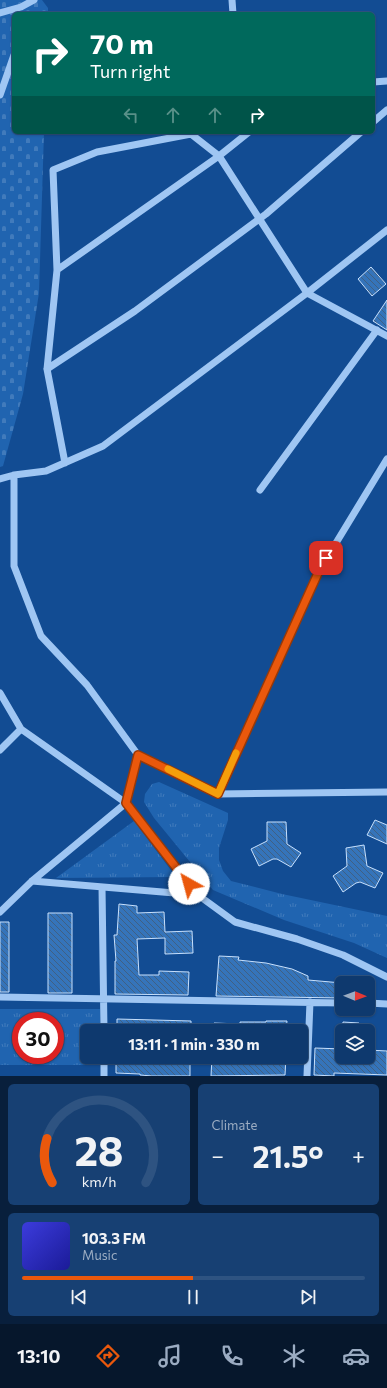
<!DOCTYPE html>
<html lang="en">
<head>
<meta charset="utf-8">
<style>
	:root { --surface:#0e396e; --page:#174073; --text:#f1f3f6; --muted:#9bacc2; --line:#2e5381; --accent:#ea580c }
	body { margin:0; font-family:Commissioner,sans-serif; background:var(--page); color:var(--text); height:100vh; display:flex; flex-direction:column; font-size:15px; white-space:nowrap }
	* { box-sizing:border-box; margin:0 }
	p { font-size:13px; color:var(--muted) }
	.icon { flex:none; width:22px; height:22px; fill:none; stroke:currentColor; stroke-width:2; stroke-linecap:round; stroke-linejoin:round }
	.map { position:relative; height:1076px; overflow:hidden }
	.drawer { display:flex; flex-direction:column; gap:8px; padding:8px; background:#081f3c; flex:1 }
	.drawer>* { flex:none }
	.banner { position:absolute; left:12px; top:12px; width:363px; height:122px; border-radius:6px; box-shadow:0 1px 3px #0004,0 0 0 1px var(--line); background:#00695c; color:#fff; overflow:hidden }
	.needle { width:26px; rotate:91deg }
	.tools { position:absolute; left:335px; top:976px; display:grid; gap:8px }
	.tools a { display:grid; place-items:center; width:40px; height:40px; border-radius:6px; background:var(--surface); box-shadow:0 1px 3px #0004,0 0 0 1px var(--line); font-size:20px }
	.speed { position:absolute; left:12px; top:1012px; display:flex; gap:8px; font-size:20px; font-weight:700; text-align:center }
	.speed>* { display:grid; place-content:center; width:52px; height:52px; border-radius:50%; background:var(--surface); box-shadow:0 1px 3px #0004,0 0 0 1px var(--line); line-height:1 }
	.speed .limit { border:6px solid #d22; background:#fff; color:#111 }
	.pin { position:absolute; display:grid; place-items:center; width:34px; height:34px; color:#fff; margin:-17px; border-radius:8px; box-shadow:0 2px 6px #0006 }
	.me { position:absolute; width:44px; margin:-22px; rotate:322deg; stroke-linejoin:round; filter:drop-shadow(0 0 3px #0008) }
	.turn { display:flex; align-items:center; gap:14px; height:84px; padding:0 12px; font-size:18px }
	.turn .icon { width:52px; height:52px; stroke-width:2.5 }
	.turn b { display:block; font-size:28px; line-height:34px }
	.lanes { display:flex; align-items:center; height:38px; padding:0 12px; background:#0003; justify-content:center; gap:20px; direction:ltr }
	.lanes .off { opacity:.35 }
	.big { font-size:30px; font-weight:700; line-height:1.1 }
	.drawer .widget { flex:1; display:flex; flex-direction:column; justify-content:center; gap:6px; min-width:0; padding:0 14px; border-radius:6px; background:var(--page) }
	.drawer .dial { align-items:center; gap:0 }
	.dial svg { height:104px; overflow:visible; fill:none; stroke:var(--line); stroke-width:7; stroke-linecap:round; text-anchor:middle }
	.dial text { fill:var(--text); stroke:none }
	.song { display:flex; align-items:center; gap:12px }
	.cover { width:48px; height:48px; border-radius:6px; background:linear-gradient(135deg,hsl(240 70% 55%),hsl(240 70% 35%)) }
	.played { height:4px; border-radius:2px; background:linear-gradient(90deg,var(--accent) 50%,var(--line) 50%) }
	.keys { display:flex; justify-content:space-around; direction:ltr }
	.heat { display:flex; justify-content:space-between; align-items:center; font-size:22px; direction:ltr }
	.drawer .tiles { flex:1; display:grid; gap:8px; grid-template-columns:1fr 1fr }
	.widget:last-child { grid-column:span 2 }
	.trip { position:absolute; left:80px; top:1024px; width:228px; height:40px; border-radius:6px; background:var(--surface); box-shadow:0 1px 3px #0004,0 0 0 1px var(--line); font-weight:700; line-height:40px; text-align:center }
	.tabs { display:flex; height:64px; justify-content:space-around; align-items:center; background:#06172c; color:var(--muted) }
	.tabs .icon { width:28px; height:28px }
	.tabs .on { color:var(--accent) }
	.tabs b { font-size:18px; color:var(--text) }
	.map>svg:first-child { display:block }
</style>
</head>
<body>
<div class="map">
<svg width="387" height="1076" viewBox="0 0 387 1076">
	<defs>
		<pattern id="grass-tufts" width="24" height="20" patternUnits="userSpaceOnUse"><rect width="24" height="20" fill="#2064b0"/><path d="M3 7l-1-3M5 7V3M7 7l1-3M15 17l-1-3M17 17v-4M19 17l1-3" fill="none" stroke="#417bbc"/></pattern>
		<pattern id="cemetery-stones" width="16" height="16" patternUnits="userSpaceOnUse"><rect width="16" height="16" fill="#2064b0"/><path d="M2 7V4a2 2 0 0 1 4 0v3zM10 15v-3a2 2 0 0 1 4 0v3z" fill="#417bbc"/></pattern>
		<pattern id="building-back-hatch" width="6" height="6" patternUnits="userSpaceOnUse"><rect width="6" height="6" fill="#3574ba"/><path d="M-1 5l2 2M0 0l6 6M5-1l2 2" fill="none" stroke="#406083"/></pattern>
	</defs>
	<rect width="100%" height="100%" fill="#124c93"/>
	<!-- grass -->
	<path fill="url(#grass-tufts)" fill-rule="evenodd" d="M159,782L228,813V820L219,848V860L223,871L231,881L282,894L387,916V958L354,943L284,920L213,890L154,818L144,802L145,794L152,784Z
		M134,821L176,877L56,878Z
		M0,1009H100V1031H87V1057H100V1065H0ZM21,1021H55V1055H21Z"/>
	<!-- cemetery -->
	<path fill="url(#cemetery-stones)" d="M0,0H42L48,8V14H14V132H44L39,293L23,394L3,466L0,467Z"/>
	<!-- building -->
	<path fill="url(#building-back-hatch)" stroke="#c7e0fd" d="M371,267L386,284L372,296L358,279Z
		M387,300V330L373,321Z
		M375,820L387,825V844L367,835Z
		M267,822H286L287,844L301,853L291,867L277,859H273L259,866L251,849L267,841Z
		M364,845L367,866L383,873L375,888L360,882L356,883L343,892L333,876L347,866L346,848Z
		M119,904L137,906V913L164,912L165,932L192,931L193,953L165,954V938L137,939L139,975H159V971L189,972L188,995L115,994V961H116L114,935H117Z
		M48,913H72V993H48Z
		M0,922H9V992H0Z
		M219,956L239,957L238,960L266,963L292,969L308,976V980L342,983V998L216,996Z
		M117,1019L191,1021V1031H117Z
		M266,1021H287L286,1031H213L214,1023L240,1024V1022H266Z
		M343,1022L359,1023L358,1031H342Z
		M315,1048L342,1049V1057H368V1050L387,1051V1075L334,1073V1076L314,1075Z
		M116,1057H190V1076H152L140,1075V1074L116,1073Z
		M212,1057H286L285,1075L211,1076Z"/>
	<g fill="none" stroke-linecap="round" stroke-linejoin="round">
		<!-- minor -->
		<path stroke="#9fc6f3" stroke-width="7" d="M232,0L233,14
			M0,13L21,7L34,0
			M373,82L387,81
			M0,95L14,55
			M373,122L387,110
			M191,134L219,156L307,293L387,336
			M387,230L307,293L103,446L46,471L14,475V566L41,636L87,685L138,755L218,794L387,792
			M57,270L53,170L97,152L191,134L194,132
			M47,369L135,311L266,214L361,132
			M65,463L47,369L57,270L219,156L249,132
			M0,479L14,475
			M260,490L377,330
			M0,693L21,729L0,750
			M21,729L126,803L138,755
			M218,794L319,571L387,459
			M102,887L104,1031
			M198,895L235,922L297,939L343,955L387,977
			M0,912L32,881L126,803L198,895L32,881
			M0,997L342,1003
			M368,1003L387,1004
			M104,1057V1076
			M307,1076L310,1002"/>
	</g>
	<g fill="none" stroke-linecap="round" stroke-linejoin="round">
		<defs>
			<path id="route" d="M189,884L126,803L138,755L218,794L319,571L326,558"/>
		</defs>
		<!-- route casing -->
		<use href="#route" stroke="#983908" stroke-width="10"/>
		<!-- route -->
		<use href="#route" stroke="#ea580c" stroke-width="7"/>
		<!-- slow -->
		<path stroke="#f59e0b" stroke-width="7" d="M168,769L218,794L236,753"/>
	</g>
</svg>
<div class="tools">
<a><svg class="needle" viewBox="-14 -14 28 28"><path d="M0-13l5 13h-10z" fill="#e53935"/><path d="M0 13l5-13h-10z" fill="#9bacc2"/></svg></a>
<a><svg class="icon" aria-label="layers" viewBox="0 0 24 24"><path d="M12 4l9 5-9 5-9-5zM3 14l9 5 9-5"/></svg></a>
</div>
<div class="speed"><div class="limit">30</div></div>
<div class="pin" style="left:326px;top:558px;background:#d93025"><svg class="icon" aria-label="arrive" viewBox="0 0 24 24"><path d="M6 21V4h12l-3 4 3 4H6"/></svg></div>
<svg class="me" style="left:189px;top:884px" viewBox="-20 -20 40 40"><circle r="19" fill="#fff"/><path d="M0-13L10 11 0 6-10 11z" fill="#ea580c"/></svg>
<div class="trip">13:11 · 1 min · 330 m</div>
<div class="banner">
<div class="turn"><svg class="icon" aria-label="right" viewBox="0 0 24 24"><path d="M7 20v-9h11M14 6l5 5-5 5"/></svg><div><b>70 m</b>Turn right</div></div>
<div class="lanes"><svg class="icon off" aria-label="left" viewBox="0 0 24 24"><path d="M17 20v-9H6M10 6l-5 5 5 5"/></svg><svg class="icon off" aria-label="ahead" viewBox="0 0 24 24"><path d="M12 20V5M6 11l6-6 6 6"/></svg><svg class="icon off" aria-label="ahead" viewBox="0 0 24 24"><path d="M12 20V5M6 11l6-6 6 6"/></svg><svg class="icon" aria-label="right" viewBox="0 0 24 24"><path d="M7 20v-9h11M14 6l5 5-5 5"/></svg></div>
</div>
</div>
<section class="drawer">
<div class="tiles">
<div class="widget dial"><svg viewBox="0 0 100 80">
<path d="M14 69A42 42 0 1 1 86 69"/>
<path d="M14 69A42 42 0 0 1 10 35" stroke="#ea580c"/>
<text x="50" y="56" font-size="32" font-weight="700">28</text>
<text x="50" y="72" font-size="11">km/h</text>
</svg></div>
<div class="widget"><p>Climate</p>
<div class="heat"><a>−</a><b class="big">21.5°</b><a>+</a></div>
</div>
<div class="widget">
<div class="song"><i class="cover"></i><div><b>103.3 FM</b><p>Music</p></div></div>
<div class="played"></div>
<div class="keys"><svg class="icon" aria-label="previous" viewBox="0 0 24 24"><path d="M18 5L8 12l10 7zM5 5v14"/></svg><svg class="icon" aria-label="pause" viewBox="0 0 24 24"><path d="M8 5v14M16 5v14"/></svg><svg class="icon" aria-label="next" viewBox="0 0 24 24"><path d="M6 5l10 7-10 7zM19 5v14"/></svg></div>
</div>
</div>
</section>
<nav class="tabs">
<b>13:10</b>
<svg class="icon on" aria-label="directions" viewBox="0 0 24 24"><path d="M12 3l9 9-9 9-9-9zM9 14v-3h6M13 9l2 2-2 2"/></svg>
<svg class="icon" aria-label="music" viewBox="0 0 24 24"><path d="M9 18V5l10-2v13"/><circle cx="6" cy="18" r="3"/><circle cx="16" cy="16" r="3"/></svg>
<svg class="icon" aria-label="phone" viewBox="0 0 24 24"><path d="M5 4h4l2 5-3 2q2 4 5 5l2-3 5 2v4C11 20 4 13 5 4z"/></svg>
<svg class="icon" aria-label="climate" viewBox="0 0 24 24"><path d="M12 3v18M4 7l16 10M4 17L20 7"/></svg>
<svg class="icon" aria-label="car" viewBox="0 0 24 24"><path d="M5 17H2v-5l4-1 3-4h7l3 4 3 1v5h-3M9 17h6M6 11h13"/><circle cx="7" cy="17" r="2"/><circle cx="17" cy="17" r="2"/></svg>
</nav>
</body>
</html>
